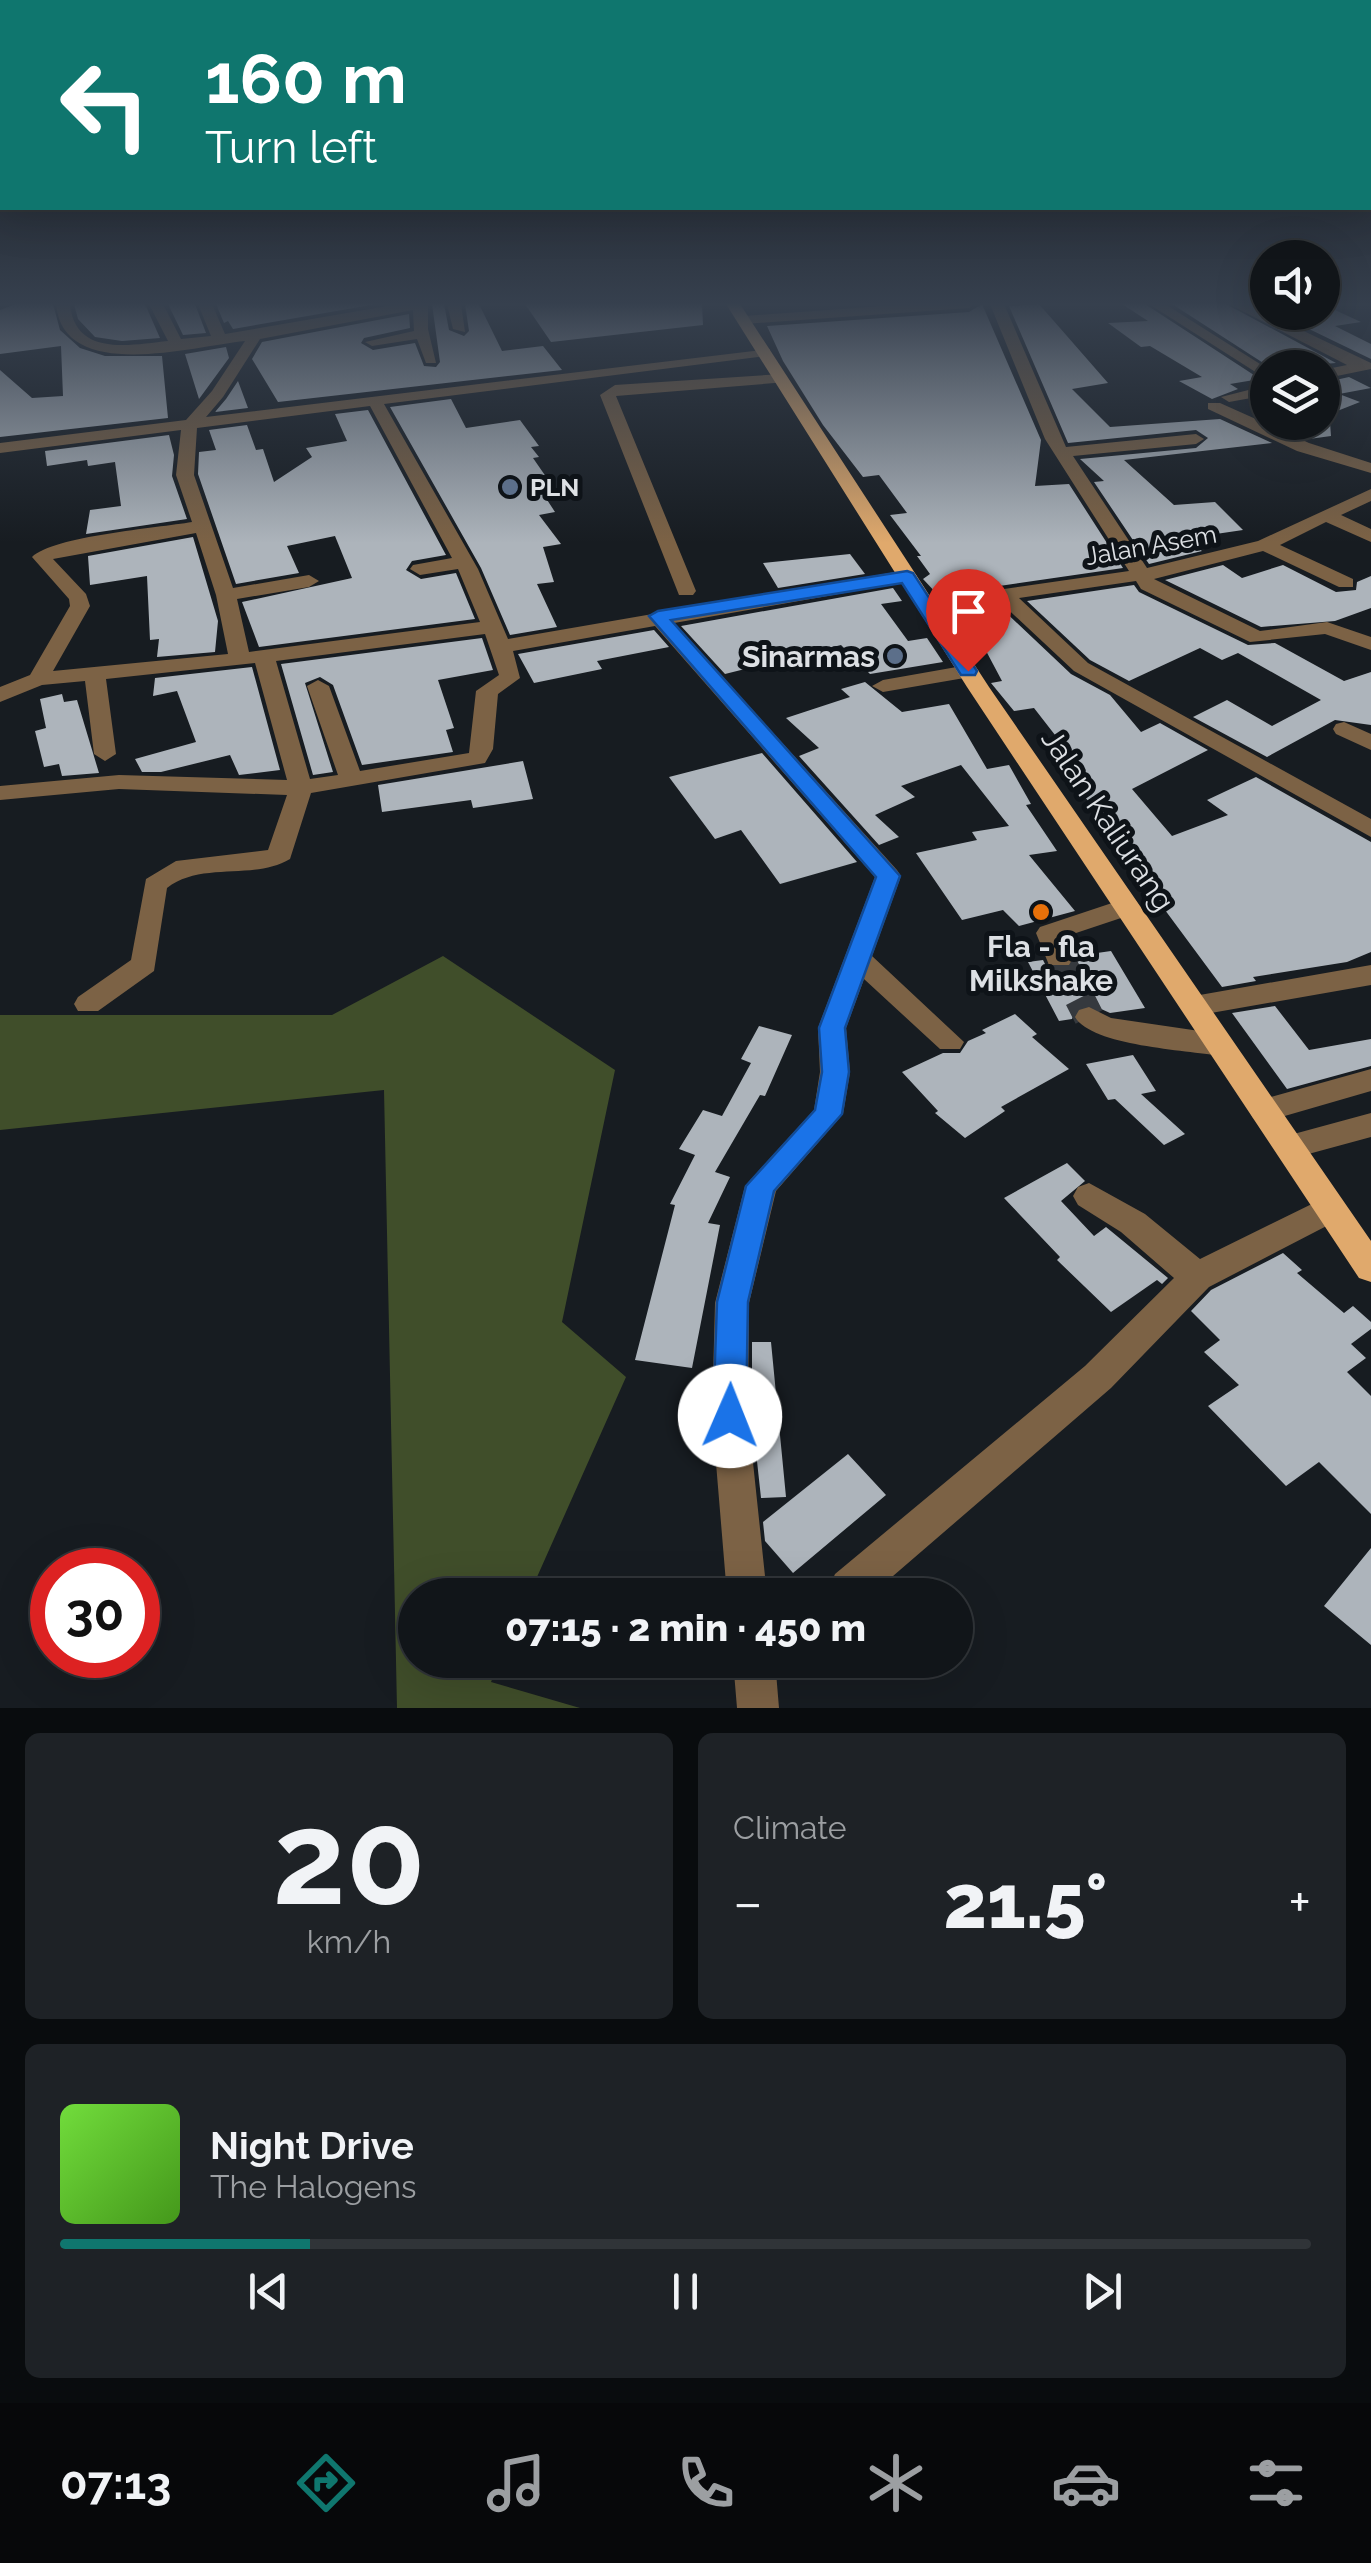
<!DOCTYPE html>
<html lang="en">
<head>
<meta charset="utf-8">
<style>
	:root { --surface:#111519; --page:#1e2226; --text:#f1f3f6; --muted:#9c9fa2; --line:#303438; --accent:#0f766e }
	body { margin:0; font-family:Raleway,sans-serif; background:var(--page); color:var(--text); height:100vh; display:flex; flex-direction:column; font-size:38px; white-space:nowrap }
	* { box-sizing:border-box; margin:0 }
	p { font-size:32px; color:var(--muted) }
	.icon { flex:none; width:55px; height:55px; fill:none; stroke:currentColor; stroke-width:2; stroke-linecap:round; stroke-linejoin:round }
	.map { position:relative; height:1708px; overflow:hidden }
	.sheet { display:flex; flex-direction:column; gap:25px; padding:25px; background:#090c0e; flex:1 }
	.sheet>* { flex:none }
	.hud { position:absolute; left:0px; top:0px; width:1372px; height:210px; box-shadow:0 10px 40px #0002,0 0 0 2px var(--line); background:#0f766e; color:#fff; overflow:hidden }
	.controls { position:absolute; left:1250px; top:240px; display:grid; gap:20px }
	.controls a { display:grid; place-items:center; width:90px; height:90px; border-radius:50%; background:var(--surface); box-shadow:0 10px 40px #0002,0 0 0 2px var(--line); font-size:50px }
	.speed { position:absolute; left:30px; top:1548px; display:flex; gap:20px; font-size:50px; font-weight:700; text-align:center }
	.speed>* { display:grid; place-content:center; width:130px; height:130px; border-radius:50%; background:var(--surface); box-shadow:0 10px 40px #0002,0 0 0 2px var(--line); line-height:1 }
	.speed .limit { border:15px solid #d22; background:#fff; color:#111 }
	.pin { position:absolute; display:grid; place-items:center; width:85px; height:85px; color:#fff; margin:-102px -42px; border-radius:50% 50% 50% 0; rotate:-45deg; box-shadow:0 0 10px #0007 }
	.pin .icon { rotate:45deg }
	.me { position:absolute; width:110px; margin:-55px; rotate:1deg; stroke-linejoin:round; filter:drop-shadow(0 0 8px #0008) }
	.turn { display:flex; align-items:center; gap:35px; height:210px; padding:0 40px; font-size:45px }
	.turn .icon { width:130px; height:130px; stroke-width:2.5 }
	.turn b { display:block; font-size:70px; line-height:85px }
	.big { font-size:75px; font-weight:800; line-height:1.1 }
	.sheet .tile { flex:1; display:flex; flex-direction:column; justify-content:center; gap:15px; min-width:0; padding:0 35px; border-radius:15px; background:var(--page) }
	.sheet .dial { align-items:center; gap:0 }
	.dial b { font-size:130px; line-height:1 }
	.song { display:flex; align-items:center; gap:30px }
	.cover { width:120px; height:120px; border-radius:15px; background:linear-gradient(135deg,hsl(100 70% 55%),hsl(100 70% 35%)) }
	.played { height:10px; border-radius:5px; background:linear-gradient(90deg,var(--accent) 20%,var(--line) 20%) }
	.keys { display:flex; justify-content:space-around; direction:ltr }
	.heat { display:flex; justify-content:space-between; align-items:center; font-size:55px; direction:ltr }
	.sheet .tiles { flex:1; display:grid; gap:25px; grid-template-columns:1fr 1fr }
	.tile:last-child { grid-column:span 2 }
	.trip { position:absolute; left:398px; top:1578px; width:575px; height:100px; border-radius:50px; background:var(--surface); box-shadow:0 10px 40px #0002,0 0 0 2px var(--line); font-weight:800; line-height:100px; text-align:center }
	.tab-bar { display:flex; height:160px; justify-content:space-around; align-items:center; background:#07080a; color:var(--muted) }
	.tab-bar .icon { width:70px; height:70px }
	.tab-bar .current { color:var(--accent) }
	.tab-bar b { font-size:45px; color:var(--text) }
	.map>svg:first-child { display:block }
</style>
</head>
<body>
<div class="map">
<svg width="1371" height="1708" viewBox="0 0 1371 1708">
	<rect width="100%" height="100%" fill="#171c21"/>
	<!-- forest -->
	<path fill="#404e2a" d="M443,956L615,1070L562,1322L626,1377L529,1595H415V1660H500L491,1682L580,1708H397L384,1090L0,1130V1015H332Z"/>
	<!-- building -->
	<path fill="#adb4bb" d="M16,304H53L60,330L80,348L105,356H162L168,418L0,437V370L32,398L63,396L61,346L0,354V310Z
		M74,304H145L160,338L122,341L95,337L78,319Z
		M168,304H195L206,333L183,335Z
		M216,304H377L233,329L228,321L224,323Z
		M432,304H444L449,330L464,336L469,331L465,304H479L502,351L543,346L562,370L278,402L252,359L262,342L409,314L410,328L364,338L361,343L373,350L415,343L424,366L436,367L440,362Z
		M525,304H702L703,325L551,342Z
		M982,304L1041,440L1035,486L1069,484L1123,568L938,595L923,579L930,574L917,556H921L890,515L907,513L879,475L863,477L823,425L783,361L767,326L969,312Z
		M1039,304L1108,383L1072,389L1110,427L1220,419L1272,443L1124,460L1174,505L1215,502L1243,530L1209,535L1214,540L1190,543L1202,551L1149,564L1094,482L1104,481L1080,459L1196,448L1208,438L1196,430L1068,443L1009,306Z
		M1122,304H1145L1260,379L1230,384L1238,389L1212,399L1179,381L1202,377L1150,346L1141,347L1108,323L1148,321Z
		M1172,304H1226L1336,363L1271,368Z
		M1322,304L1361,322L1335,326L1371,344V359L1274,312H1322Z
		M226,347L229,358L199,399L185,354Z
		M1349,377L1371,388L1339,394L1360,402L1322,417V383Z
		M238,381L248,408L215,412L226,399Z
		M451,399L466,428L520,420L539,446L531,447L539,457L533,458L551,484L538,486L555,512L539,515L561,544L543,547L554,582L537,584L557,627L510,635L481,568L390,407Z
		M368,410L446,555L412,561L406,570L421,579L456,573L475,619L259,647L242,602L352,578L335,536L287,546L299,573L236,584L198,474L199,452L216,450L209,430L247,425L256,450L263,449L274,482L312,457L306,448L347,441L335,414Z
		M1273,422H1283L1297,431L1310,422H1330L1331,436L1309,439Z
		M169,435L174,455L172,476L187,519L86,534L90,510L121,506L115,462L88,466L87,460L47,466L45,451Z
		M193,537L218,621L215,652L157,657L159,639L150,640L147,576L90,585L88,556Z
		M850,554L865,574L778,588L763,563Z
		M1223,565L1242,578L1283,565L1336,592L1356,590L1357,582L1371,576V608L1335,621L1261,627L1165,580Z
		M1134,585L1139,592L1248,645L1275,643L1344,681L1371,672V725L1335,720L1267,757L1193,717L1227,700L1272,726L1321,700L1238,653L1222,660L1200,648L1129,681L1090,660L1027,601Z
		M893,588L902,601L881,604L908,641L927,638L943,662L870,674L841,645L725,674L681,626Z
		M998,605L1071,674L1110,695L1141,732L1160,723L1208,750L1132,789L1172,836L1228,815L1207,800L1256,777L1371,842V952L1347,962L1253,977L1256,981L1222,987L1165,910L1142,868L1052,756L1069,753L1034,708L1014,711L991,683L1002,681L976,632L954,610Z
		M654,630L669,647L597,661L602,669L534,683L518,654Z
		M482,638L493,670L438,680L454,728L446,730L453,752L362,765L333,685L320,677L305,683L333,772L313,775L281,664Z
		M252,667L280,770L239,775L230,755L161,772H142L135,759L196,742L177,691L153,696L155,678Z
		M865,682L902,712L949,704L987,769L1009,765L1031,804L1026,805L1057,851L1029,855L1075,911L1019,926L1003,910L962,920L916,853L977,840L972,832L1009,826L961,765L901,786L915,797L875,815L899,837L879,845L799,756L819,748L786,718L850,697L841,689Z
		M62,694L64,702L77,700L99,773L62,776L59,764L44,767L35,731L46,728L40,699Z
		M762,753L857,862L780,884L741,830L715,839L669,777Z
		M523,761L533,799L473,808L471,800L382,812L378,785Z
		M1111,951L1145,1008L1110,1013L1088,1003L1076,1008L1072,1019L1059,1021L1028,962L1043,960L1047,968L1069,969L1076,956Z
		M1275,1006L1309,1050L1371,1039V1066L1287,1089L1232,1013Z
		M1015,1014L1037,1034L1032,1037L1069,1069L1001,1107L1005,1111L965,1138L935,1113L938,1111L902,1072L943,1053H960L968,1041L986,1033L982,1030Z
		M759,1026L792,1035L765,1096L760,1095L715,1172L730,1177L708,1223L720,1225L692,1368L635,1360L675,1205L670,1204L695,1155L679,1149L703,1110L722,1116L751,1063L741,1059Z
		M1133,1055L1156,1091L1141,1094L1185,1134L1164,1145L1115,1099L1108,1100L1086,1064Z
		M1067,1163L1085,1181L1061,1201L1094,1236L1106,1227L1168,1278L1162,1284L1157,1280L1111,1312L1057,1260L1060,1257L1004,1198Z
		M1283,1253L1302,1270L1297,1273L1344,1313L1353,1306L1371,1322V1329L1351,1344L1366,1358L1347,1372L1371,1396V1514L1319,1462L1286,1486L1208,1406L1239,1385L1204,1352L1220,1340L1191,1311L1211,1290Z
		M752,1342H771L786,1497L761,1498L752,1415Z
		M848,1454L886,1495L793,1573L765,1541L763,1522Z
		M1371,1548V1645L1324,1606Z"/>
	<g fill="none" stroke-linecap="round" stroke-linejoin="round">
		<!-- minor-tunnel -->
		<path stroke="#35393e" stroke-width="30" stroke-dasharray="30 15" stroke-linecap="butt" d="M1059,958L1089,1017"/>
		<!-- minor -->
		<path fill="#7c6245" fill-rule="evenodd" d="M56,304H70C75,357 130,345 168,341L149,304H163L181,339L211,336L198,304H212L225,334L399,304H428V329L436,363H426L417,339L372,346L365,342L414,331L413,310L260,339L223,397L206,417L770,349V355L765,356L384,404L478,569L508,639L907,570L917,576L907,582L674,623L897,870L901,876L872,956L964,1042L960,1049H940L864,979L846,1028L850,1072L843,1114L776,1191L749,1303L748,1415L767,1595H727L712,1415L715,1303L745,1186L814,1110L820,1072L818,1028L875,877L655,626L513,651L520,678L498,694L493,749L485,763L311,793L290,859C253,881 202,861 167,888L154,971L98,1011H78L74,1004L78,997L131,960L146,879L176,861L268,850L287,795L119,789L0,800V786L119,775L287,780L255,663L106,679L116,754L105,761L94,754L85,681L42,685L0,702V687L30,675L70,606L69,599L32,557C54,536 157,528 192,522L176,475L181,430L0,453V443L186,420L212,391L245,341C193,346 63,384 56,304ZM370,406L452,558L413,565L410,569L420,575L458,569L480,622L249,652L237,599L309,587L319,581L309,575L233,588L194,475L197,428ZM196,533L216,595L228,654L53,671L90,606L86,594L53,559ZM485,634L499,675L476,691L469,753L360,771L329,686L318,680L307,686L338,775L310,779L276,661Z
			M447,304H461L465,332L453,329Z
			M911,304H976L969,308L744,324L737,320L744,316Z
			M990,304H1004L1066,447L1196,434L1204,439L1196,444L1073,456L1147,568L1258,541L1371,489V501L1341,515L1371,529V542L1326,522L1280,545L1353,579V587H1339L1263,551L1154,579L1260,631L1327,622L1371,637V650L1325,634L1250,642L1141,589L1136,581L1019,598L1088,663L1371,819V837L1074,671L999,601L920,610V602L927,600L1129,571L1045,439Z
			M1149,304H1165L1268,369V380Z
			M1229,304H1247L1371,363V369L1322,379V370L1347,365Z
			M782,374L787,376V382L616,396L696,591L693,595H679L600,395L615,385Z
			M1268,385V395L1229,402L1221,397Z
			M1208,403H1220L1309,443L1371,463V473L1297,451L1208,409Z
			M1306,422L1295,428L1287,423V422Z
			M968,665L979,671L976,676L883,692L872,686L883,680Z
			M1344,722L1371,734V750L1336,734L1333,729L1336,724Z
			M1127,898L1136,901L1140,907L1136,913L1064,937L1073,958L1069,965H1049L1036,933L1040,927Z
			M1371,965V985L1194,1016L1184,1013L1180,1006L1184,999L1194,996Z
			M1089,1007L1111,1018L1220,1034L1230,1038L1234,1045L1230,1052L1220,1056C1186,1050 1092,1046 1075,1017L1079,1010Z
			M1371,1069V1091L1264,1122L1253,1118L1249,1110L1253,1102Z
			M1371,1113V1137L1290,1159L1279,1156L1274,1147L1279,1138Z
			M1089,1183L1145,1214L1200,1259L1320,1200L1331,1196L1342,1200L1347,1209L1342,1218L1209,1287L1111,1388L871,1595H832L829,1588L835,1574L1085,1366L1174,1278L1121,1232L1078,1205L1073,1196L1078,1187Z
			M733,1660H775L779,1708H737Z"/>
		<!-- major -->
		<path fill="#e0a96c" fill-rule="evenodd" d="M726,304H740L989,687L1371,1241V1282L1359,1278L967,687Z"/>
	</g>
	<!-- sky -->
	<linearGradient id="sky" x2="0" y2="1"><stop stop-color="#0d0f12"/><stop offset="0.56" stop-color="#36404e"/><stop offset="1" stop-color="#36404e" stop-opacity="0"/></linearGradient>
	<rect width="1371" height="543" fill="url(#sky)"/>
	<!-- route -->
	<path fill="#1a73e8" stroke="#114b97" stroke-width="2.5" d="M907,571L913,573L977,671L975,675H961L902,583L671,620L900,876L845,1028L849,1072L842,1114L774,1191L748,1302L746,1416L742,1426L730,1431L718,1426L713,1416L717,1302L746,1186L815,1110L822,1072L819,1028L876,877L649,616L658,611Z"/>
	<!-- markers -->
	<g fill="#5c6f8a" stroke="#0e1318" stroke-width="4">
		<circle cx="510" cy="487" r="10"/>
		<circle cx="895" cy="656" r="10"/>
	</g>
	<circle fill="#e8710a" stroke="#0e1318" stroke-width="4" cx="1041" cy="912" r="10"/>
	<g text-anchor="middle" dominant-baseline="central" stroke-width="10" stroke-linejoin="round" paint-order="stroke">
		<!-- far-poi labels -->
		<g font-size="25" font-weight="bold" fill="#dde0e4" stroke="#0e1318" text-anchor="start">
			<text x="530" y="487">PLN</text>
		</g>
		<!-- far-street labels -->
		<g font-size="25" fill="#dde0e4" stroke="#0e1318">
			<text transform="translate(1151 545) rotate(-10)">Jalan Asem</text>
		</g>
		<!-- poi labels -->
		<g font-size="30" font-weight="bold" fill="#dde0e4" stroke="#0e1318" text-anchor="end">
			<text x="875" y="656">Sinarmas</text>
			<text x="1041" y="946" text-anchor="middle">Fla - fla<tspan x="1041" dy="34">Milkshake</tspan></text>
		</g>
		<!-- street labels -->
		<g font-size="30" fill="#dde0e4" stroke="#0e1318">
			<text transform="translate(1108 820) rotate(56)">Jalan Kaliurang</text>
		</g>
	</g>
</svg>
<div class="controls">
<a><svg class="icon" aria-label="sound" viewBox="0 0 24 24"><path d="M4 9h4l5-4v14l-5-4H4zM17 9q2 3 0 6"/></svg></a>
<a><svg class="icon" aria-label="layers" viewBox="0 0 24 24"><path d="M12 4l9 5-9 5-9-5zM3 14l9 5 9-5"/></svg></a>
</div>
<div class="speed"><div class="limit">30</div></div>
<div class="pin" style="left:968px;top:671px;background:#d93025"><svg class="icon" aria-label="arrive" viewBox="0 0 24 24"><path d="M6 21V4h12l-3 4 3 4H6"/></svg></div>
<svg class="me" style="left:730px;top:1416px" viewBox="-20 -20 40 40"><circle r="19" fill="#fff"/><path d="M0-13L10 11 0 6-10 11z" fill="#1a73e8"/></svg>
<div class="trip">07:15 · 2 min · 450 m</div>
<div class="hud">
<div class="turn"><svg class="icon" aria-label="left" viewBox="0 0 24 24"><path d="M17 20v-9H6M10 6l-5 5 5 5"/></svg><div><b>160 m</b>Turn left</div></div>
</div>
</div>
<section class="sheet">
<div class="tiles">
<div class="tile dial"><b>20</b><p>km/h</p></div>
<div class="tile"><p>Climate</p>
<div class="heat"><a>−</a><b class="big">21.5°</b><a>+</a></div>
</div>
<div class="tile">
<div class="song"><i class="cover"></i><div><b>Night Drive</b><p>The Halogens</p></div></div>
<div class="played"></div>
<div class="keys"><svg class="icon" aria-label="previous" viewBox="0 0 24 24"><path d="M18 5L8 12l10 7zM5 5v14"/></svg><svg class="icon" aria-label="pause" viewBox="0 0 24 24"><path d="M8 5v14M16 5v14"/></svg><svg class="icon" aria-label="next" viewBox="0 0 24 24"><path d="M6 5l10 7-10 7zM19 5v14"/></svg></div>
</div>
</div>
</section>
<nav class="tab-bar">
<b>07:13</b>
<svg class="icon current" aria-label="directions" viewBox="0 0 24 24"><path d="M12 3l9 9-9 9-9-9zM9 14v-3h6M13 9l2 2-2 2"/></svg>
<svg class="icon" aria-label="music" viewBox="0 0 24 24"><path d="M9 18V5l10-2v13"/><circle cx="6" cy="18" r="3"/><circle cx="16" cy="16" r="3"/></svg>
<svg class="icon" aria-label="phone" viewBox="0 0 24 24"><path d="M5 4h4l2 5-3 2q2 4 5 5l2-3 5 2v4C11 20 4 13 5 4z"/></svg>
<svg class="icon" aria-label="climate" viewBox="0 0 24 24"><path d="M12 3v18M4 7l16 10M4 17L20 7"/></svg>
<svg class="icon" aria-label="car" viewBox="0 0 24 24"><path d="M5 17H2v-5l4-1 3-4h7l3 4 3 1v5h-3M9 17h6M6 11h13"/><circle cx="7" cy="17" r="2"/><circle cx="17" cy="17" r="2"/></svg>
<svg class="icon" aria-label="filters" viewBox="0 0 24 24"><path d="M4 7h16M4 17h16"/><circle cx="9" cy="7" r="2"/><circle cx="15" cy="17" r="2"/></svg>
</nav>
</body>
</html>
